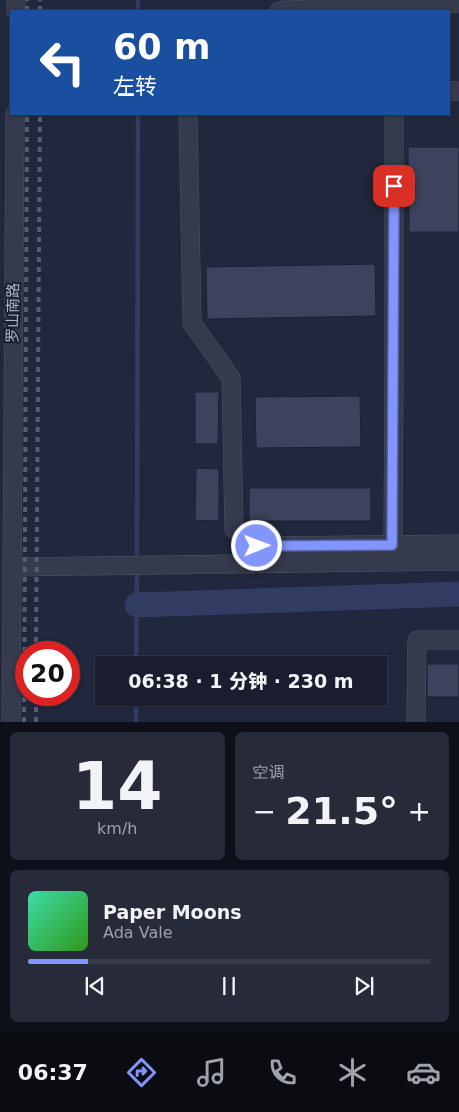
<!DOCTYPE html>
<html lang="zh">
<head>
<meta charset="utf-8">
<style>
	:root { --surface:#191d2d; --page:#262a39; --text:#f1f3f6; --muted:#9fa2aa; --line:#373b49; --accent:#8195fc }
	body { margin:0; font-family:"DejaVu Sans","Noto Sans SC",sans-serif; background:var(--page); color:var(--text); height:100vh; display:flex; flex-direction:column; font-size:19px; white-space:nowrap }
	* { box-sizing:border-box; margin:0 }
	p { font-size:16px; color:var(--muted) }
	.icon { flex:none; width:28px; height:28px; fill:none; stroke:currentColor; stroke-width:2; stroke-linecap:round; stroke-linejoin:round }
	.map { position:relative; height:722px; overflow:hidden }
	.side { display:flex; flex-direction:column; gap:10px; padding:10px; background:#0e1019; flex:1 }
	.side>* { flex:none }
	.guide { position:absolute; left:10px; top:10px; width:440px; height:105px; border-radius:0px; box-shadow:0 1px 4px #0004,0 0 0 1px var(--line); background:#1a4fa0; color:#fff; overflow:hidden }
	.speed { position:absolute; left:15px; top:641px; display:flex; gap:10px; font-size:25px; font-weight:700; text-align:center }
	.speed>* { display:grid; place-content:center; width:65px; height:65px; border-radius:50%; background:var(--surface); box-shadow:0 1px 4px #0004,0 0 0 1px var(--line); line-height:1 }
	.speed .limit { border:8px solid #d22; background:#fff; color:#111 }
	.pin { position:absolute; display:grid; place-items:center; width:42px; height:42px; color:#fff; margin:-21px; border-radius:10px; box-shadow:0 2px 8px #0006 }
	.me { position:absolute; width:55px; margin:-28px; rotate:89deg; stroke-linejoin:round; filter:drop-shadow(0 0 4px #0008) }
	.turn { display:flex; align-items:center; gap:18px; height:105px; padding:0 20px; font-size:22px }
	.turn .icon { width:65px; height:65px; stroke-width:2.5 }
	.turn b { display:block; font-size:35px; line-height:42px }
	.big { font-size:38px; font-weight:800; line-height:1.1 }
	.side .tile { flex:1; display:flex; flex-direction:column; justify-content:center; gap:8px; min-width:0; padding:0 18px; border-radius:8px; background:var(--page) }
	.side .dial { align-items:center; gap:0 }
	.dial b { font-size:65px; line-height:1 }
	.song { display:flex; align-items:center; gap:15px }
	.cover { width:60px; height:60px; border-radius:8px; background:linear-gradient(135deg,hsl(160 70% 55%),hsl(110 70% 35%)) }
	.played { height:5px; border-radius:2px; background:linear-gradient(90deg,var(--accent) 15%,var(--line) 15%) }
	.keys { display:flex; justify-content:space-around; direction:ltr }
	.heat { display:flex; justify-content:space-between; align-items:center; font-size:28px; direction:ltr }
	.side .tiles { flex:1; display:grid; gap:10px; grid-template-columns:1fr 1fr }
	.tile:last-child { grid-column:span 2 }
	.trip { position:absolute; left:95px; top:656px; width:292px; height:50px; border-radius:0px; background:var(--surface); box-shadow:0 1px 4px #0004,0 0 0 1px var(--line); font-weight:800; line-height:50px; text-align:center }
	.tab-bar { display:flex; height:80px; justify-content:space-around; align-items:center; background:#0a0c12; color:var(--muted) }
	.tab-bar .icon { width:35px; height:35px }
	.tab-bar .current { color:var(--accent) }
	.tab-bar b { font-size:22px; color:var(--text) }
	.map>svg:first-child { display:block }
</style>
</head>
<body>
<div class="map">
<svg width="459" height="722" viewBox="0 0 459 722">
	<rect width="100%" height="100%" fill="#21273c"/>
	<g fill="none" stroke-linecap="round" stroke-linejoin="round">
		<!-- stream -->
		<path stroke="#323b62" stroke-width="4.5" d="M138,11V0
			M137,562L138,114
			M136,665L137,570
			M136,722V698"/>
		<!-- river -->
		<path stroke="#323b62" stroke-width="25" d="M137,605L459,594"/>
	</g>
	<!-- building -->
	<path fill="#3d435c" stroke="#1d2133" d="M408,147H459V232H409Z
		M375,264L376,316L207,319L206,267Z
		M195,392H219L218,444H195Z
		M360,396L361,447L256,448L255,397Z
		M196,468L219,469V521L195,520Z
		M249,488H371V521H249Z
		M427,664H459V697H427Z"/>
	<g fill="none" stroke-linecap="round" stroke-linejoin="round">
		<defs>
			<path id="minor" d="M16,11V0
				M279,11L287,10L459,3
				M449,91H459
				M188,114L192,323L231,378L234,529L257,546L459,544
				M393,545L394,365V114
				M11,567L459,561
				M11,722L15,114
				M416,722L417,640H459"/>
		</defs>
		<!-- minor casing -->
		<use href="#minor" stroke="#505467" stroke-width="19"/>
		<!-- minor -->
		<use href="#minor" stroke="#353a4c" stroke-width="18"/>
		<!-- rail -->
		<path stroke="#575c73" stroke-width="4" stroke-dasharray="5 5" stroke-linecap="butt" d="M27,11V0
			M40,11V0
			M36,652L40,114
			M24,722L27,114
			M36,722V695"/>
	</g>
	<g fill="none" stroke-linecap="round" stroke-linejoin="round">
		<defs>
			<path id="route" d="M257,546L392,545L394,186"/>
		</defs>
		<!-- route casing -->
		<use href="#route" stroke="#5461a4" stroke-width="12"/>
		<!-- route -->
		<use href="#route" stroke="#8195fc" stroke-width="9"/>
	</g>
	<g text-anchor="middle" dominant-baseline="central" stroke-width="4" stroke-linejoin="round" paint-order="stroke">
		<!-- street labels -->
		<g font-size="15" fill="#b0b4c8" stroke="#1b1f31">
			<text transform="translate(13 313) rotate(-89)">罗山南路</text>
		</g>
	</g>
</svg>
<div class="speed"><div class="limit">20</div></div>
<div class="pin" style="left:394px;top:186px;background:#d93025"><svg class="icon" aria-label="arrive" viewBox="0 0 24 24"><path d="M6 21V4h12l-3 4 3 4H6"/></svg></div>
<svg class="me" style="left:257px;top:546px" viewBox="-20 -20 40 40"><circle r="17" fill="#8195fc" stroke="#fff" stroke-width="3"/><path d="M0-11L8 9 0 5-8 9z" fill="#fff"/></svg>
<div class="trip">06:38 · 1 分钟 · 230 m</div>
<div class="guide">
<div class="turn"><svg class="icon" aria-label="left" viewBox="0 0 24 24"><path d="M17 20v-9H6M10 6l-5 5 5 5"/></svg><div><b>60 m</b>左转</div></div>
</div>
</div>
<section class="side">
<div class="tiles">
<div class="tile dial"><b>14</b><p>km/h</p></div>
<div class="tile"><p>空调</p>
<div class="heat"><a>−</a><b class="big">21.5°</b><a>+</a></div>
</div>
<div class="tile">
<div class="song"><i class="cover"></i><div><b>Paper Moons</b><p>Ada Vale</p></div></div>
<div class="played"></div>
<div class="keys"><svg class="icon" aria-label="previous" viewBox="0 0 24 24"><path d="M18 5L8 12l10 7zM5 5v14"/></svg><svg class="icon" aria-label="pause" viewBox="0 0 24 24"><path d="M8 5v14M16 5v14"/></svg><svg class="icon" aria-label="next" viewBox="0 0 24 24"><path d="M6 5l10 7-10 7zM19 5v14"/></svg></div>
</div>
</div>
</section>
<nav class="tab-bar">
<b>06:37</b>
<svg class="icon current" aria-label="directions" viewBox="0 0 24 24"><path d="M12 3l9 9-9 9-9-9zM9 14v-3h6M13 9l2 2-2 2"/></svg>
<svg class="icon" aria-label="music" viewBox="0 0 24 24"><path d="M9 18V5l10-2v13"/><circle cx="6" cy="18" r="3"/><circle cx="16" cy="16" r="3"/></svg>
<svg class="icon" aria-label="phone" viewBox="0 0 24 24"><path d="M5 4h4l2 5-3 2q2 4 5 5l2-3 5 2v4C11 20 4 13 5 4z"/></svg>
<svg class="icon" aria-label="climate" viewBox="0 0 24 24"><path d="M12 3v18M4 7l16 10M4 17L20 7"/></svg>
<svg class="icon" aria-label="car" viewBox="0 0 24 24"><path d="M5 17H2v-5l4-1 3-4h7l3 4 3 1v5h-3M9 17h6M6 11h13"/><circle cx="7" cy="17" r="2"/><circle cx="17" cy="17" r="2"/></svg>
</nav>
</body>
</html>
